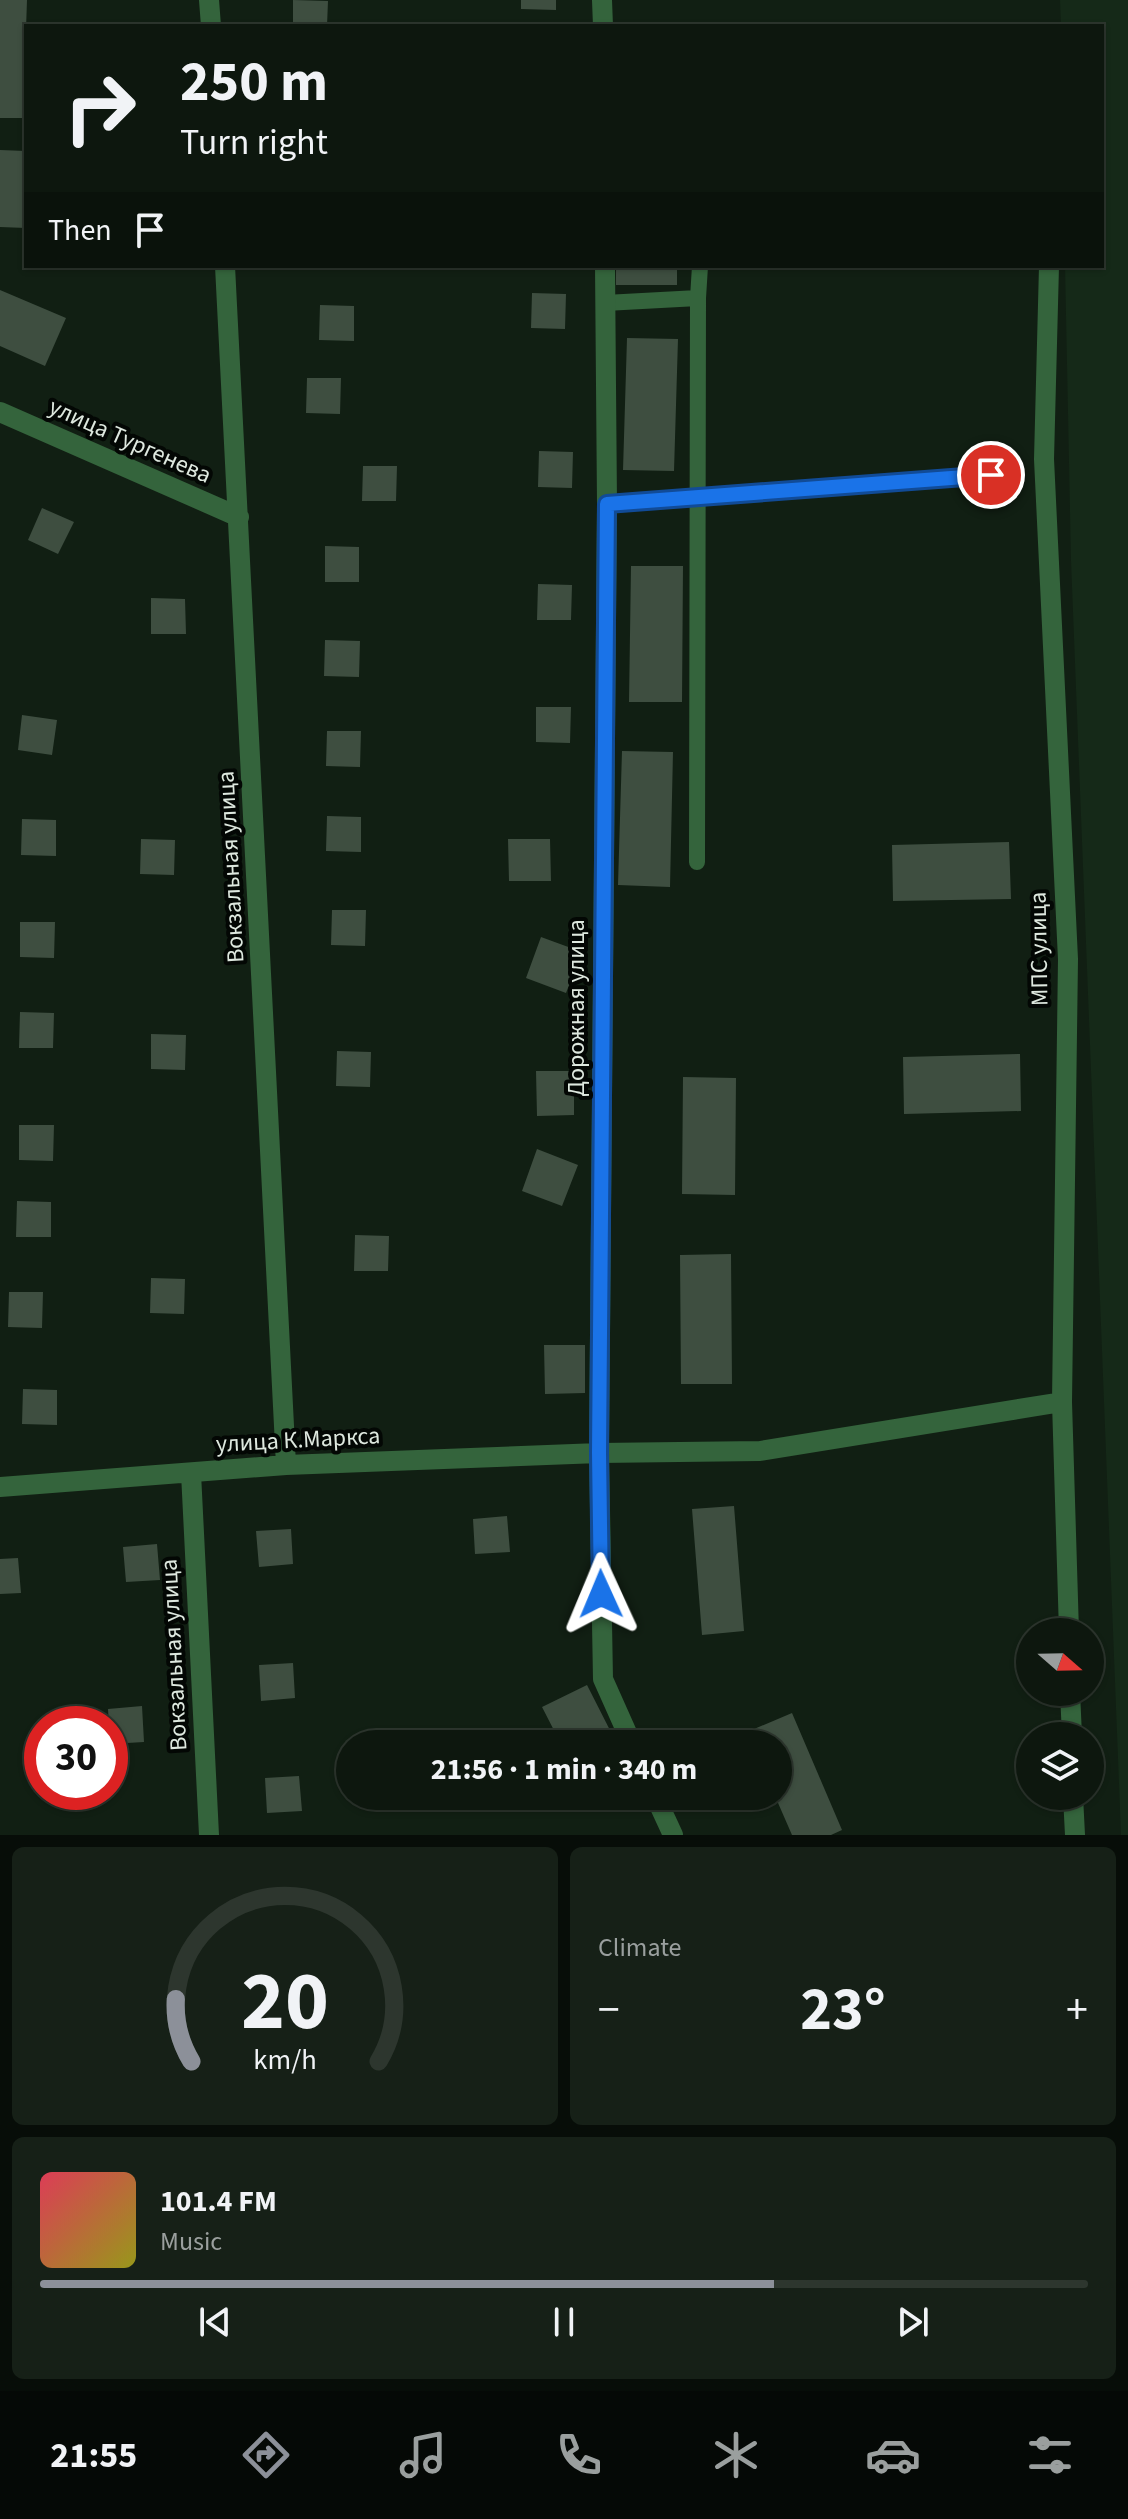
<!DOCTYPE html>
<html lang="en">
<head>
<meta charset="utf-8">
<style>
	:root { --surface:#0d170e; --page:#162017; --text:#f1f3f6; --muted:#9a9f9e; --line:#2d362e; --accent:#8c9099 }
	body { margin:0; font-family:"Source Sans 3",sans-serif; background:var(--page); color:var(--text); height:100vh; display:flex; flex-direction:column; font-size:30px; white-space:nowrap }
	* { box-sizing:border-box; margin:0 }
	p { font-size:26px; color:var(--muted) }
	.icon { flex:none; width:44px; height:44px; fill:none; stroke:currentColor; stroke-width:2; stroke-linecap:round; stroke-linejoin:round }
	.map { position:relative; height:1835px; overflow:hidden }
	.sheet { display:flex; flex-direction:column; gap:12px; padding:12px; background:#070d08; flex:1 }
	.sheet>* { flex:none }
	.banner { position:absolute; left:24px; top:24px; width:1080px; height:244px; border-radius:0px; box-shadow:0 2px 6px #0004,0 0 0 2px var(--line); background:#0d170e; color:var(--text); overflow:hidden }
	.needle { width:52px; rotate:110deg }
	.controls { position:absolute; left:1016px; top:1618px; display:grid; gap:16px }
	.controls a { display:grid; place-items:center; width:88px; height:88px; border-radius:50%; background:var(--surface); box-shadow:0 2px 6px #0004,0 0 0 2px var(--line); font-size:40px }
	.speed { position:absolute; left:24px; top:1706px; display:flex; gap:16px; font-size:40px; font-weight:700; text-align:center }
	.speed>* { display:grid; place-content:center; width:104px; height:104px; border-radius:50%; background:var(--surface); box-shadow:0 2px 6px #0004,0 0 0 2px var(--line); line-height:1 }
	.speed .limit { border:12px solid #d22; background:#fff; color:#111 }
	.pin { position:absolute; display:grid; place-items:center; width:68px; height:68px; color:#fff; margin:-34px; border:4px solid #fff; border-radius:50%; box-shadow:0 2px 8px #0007 }
	.me { position:absolute; width:88px; margin:-44px; rotate:359deg; stroke-linejoin:round; filter:drop-shadow(0 0 6px #0008) }
	.turn { display:flex; align-items:center; gap:28px; height:168px; padding:0 24px; font-size:36px }
	.turn .icon { width:104px; height:104px; stroke-width:2.5 }
	.turn b { display:block; font-size:56px; line-height:68px }
	.then { display:flex; align-items:center; height:76px; padding:0 24px; background:#0003; gap:16px; font-size:30px }
	.big { font-size:60px; font-weight:700; line-height:1.1 }
	.sheet .card { flex:1; display:flex; flex-direction:column; justify-content:center; gap:12px; min-width:0; padding:0 28px; border-radius:12px; background:var(--page) }
	.sheet .dial { align-items:center; gap:0 }
	.dial svg { height:208px; overflow:visible; fill:none; stroke:var(--line); stroke-width:7; stroke-linecap:round; text-anchor:middle }
	.dial text { fill:var(--text); stroke:none }
	.song { display:flex; align-items:center; gap:24px }
	.cover { width:96px; height:96px; border-radius:12px; background:linear-gradient(135deg,hsl(350 70% 55%),hsl(60 70% 35%)) }
	.played { height:8px; border-radius:4px; background:linear-gradient(90deg,var(--accent) 70%,var(--line) 70%) }
	.keys { display:flex; justify-content:space-around; direction:ltr }
	.heat { display:flex; justify-content:space-between; align-items:center; font-size:44px; direction:ltr }
	.sheet .tiles { flex:1; display:grid; gap:12px; grid-template-columns:1fr 1fr }
	.card:last-child { grid-column:span 2 }
	.trip { position:absolute; left:336px; top:1730px; width:456px; height:80px; border-radius:40px; background:var(--surface); box-shadow:0 2px 6px #0004,0 0 0 2px var(--line); font-weight:700; line-height:80px; text-align:center }
	.tab-bar { display:flex; height:128px; justify-content:space-around; align-items:center; background:#050906; color:var(--muted) }
	.tab-bar .icon { width:56px; height:56px }
	.tab-bar .current { color:var(--accent) }
	.tab-bar b { font-size:36px; color:var(--text) }
	.map>svg:first-child { display:block }
</style>
</head>
<body>
<div class="map">
<svg width="1128" height="1835" viewBox="0 0 1128 1835">
	<rect width="100%" height="100%" fill="#111f13"/>
	<!-- built -->
	<path fill="#152918" d="M1060,0H1128V1835H1121L1071,561L1065,266H1102V26H1061Z"/>
	<!-- building -->
	<path fill="#3e4e40" d="M0,0H27L23,118H0Z
		M293,0L328,1L327,26H293Z
		M521,0H556V10L521,9Z
		M0,150L26,151V228L0,227Z
		M616,266H677V285H616Z
		M0,290L66,318L45,366L0,346Z
		M532,293L566,294L565,329L531,328Z
		M320,305L354,306V341L319,340Z
		M627,338L678,339L674,471L623,470Z
		M307,378H341L340,414L306,413Z
		M539,451L573,452L572,488L538,487Z
		M363,466H397L396,501H362Z
		M42,508L74,522L58,554L28,540Z
		M325,546L359,547V582H325Z
		M631,566H683L682,702H629Z
		M538,584L572,585L571,620H537Z
		M151,598L185,599L186,634H151Z
		M325,640L360,641L359,677L324,676Z
		M536,707H571L570,743L536,742Z
		M22,715L57,720L52,755L18,750Z
		M327,731H361L360,767L326,766Z
		M622,751L673,752L670,887L618,885Z
		M327,816L361,817V852L326,851Z
		M22,819L56,820V856L21,855Z
		M141,839L175,840L174,875L140,874Z
		M508,839H550L551,881H509Z
		M1009,842L1011,899L893,901L892,845Z
		M332,910H366L365,946L331,945Z
		M20,922H55L54,958L20,957Z
		M541,937L582,952L566,993L526,978Z
		M20,1012L54,1013L53,1048H19Z
		M151,1034L186,1035L185,1070L151,1069Z
		M337,1051L371,1052L370,1087L336,1086Z
		M1020,1054L1021,1111L904,1114L903,1057Z
		M536,1071H574V1115L537,1116Z
		M683,1077L736,1078L735,1195L682,1194Z
		M19,1125H54L53,1161L19,1160Z
		M537,1149L578,1165L562,1206L522,1191Z
		M17,1201L51,1202V1237H16Z
		M355,1235L389,1236L388,1271H354Z
		M731,1254L732,1384H681L680,1255Z
		M151,1278L185,1279L184,1314L150,1313Z
		M9,1292H43L42,1328L8,1327Z
		M544,1345H585V1393L545,1394Z
		M23,1389L57,1390V1425L22,1424Z
		M734,1506L744,1631L702,1635L692,1509Z
		M507,1516L510,1552L475,1554L473,1519Z
		M291,1529L293,1564L259,1567L256,1531Z
		M157,1544L160,1580L126,1582L123,1547Z
		M18,1558L21,1593L0,1594V1559Z
		M293,1663L295,1698L261,1701L259,1665Z
		M587,1685L617,1744H561L542,1707Z
		M142,1706L144,1742L110,1744L108,1709Z
		M792,1713L842,1830L831,1835H792L775,1796H778V1744H753L747,1732Z
		M299,1776L302,1811L267,1813L265,1778Z"/>
	<g fill="none" stroke-linecap="round" stroke-linejoin="round">
		<!-- lane -->
		<path stroke="#34643c" stroke-width="16" d="M698,298L700,266
			M605,303L698,298L697,862
			M607,504L991,475"/>
		<!-- street -->
		<path stroke="#34643c" stroke-width="20" d="M209,0L211,26
			M602,0L603,26
			M225,266L286,1465
			M605,266L607,504L599,1453L603,1679L632,1744
			M1049,266L1044,459L1068,959L1062,1402L1069,1632
			M0,412L239,517
			M191,1473L209,1835
			M0,1487L286,1465L599,1453L760,1451L1062,1402
			M1070,1692L1072,1736
			M655,1796L673,1835
			M1073,1796L1075,1835"/>
	</g>
	<g fill="none" stroke-linecap="round" stroke-linejoin="round">
		<defs>
			<path id="route" d="M601,1594L599,1453L607,504L991,475"/>
		</defs>
		<!-- route casing -->
		<use href="#route" stroke="#114b97" stroke-width="20"/>
		<!-- route -->
		<use href="#route" stroke="#1a73e8" stroke-width="14"/>
	</g>
	<g text-anchor="middle" dominant-baseline="central" stroke-width="8" stroke-linejoin="round" paint-order="stroke">
		<!-- street labels -->
		<g font-size="24" fill="#dee8df" stroke="#030704">
			<text transform="translate(130 441) rotate(24)">улица Тургенева</text>
			<text transform="translate(231 867) rotate(-93)">Вокзальная улица</text>
			<text transform="translate(1039 949) rotate(-91)">МПС улица</text>
			<text transform="translate(576 1008) rotate(-90)">Дорожная улица</text>
			<text transform="translate(298 1440) rotate(-3)">улица К.Маркса</text>
			<text transform="translate(174 1655) rotate(-93)">Вокзальная улица</text>
		</g>
	</g>
</svg>
<div class="controls">
<a><svg class="needle" viewBox="-14 -14 28 28"><path d="M0-13l5 13h-10z" fill="#e53935"/><path d="M0 13l5-13h-10z" fill="#9a9f9e"/></svg></a>
<a><svg class="icon" aria-label="layers" viewBox="0 0 24 24"><path d="M12 4l9 5-9 5-9-5zM3 14l9 5 9-5"/></svg></a>
</div>
<div class="speed"><div class="limit">30</div></div>
<div class="pin" style="left:991px;top:475px;background:#d93025"><svg class="icon" aria-label="arrive" viewBox="0 0 24 24"><path d="M6 21V4h12l-3 4 3 4H6"/></svg></div>
<svg class="me" style="left:601px;top:1594px" viewBox="-20 -20 40 40"><path d="M0-17L14 15 0 8-14 15z" fill="#1a73e8" stroke="#fff" stroke-width="4"/></svg>
<div class="trip">21:56 · 1 min · 340 m</div>
<div class="banner">
<div class="turn"><svg class="icon" aria-label="right" viewBox="0 0 24 24"><path d="M7 20v-9h11M14 6l5 5-5 5"/></svg><div><b>250 m</b>Turn right</div></div>
<div class="then">Then<svg class="icon" aria-label="arrive" viewBox="0 0 24 24"><path d="M6 21V4h12l-3 4 3 4H6"/></svg></div>
</div>
</div>
<section class="sheet">
<div class="tiles">
<div class="card dial"><svg viewBox="0 0 100 80">
<path d="M14 69A42 42 0 1 1 86 69"/>
<path d="M14 69A42 42 0 0 1 8 45" stroke="#8c9099"/>
<text x="50" y="56" font-size="32" font-weight="700">20</text>
<text x="50" y="72" font-size="11">km/h</text>
</svg></div>
<div class="card"><p>Climate</p>
<div class="heat"><a>−</a><b class="big">23°</b><a>+</a></div>
</div>
<div class="card">
<div class="song"><i class="cover"></i><div><b>101.4 FM</b><p>Music</p></div></div>
<div class="played"></div>
<div class="keys"><svg class="icon" aria-label="previous" viewBox="0 0 24 24"><path d="M18 5L8 12l10 7zM5 5v14"/></svg><svg class="icon" aria-label="pause" viewBox="0 0 24 24"><path d="M8 5v14M16 5v14"/></svg><svg class="icon" aria-label="next" viewBox="0 0 24 24"><path d="M6 5l10 7-10 7zM19 5v14"/></svg></div>
</div>
</div>
</section>
<nav class="tab-bar">
<b>21:55</b>
<svg class="icon current" aria-label="directions" viewBox="0 0 24 24"><path d="M12 3l9 9-9 9-9-9zM9 14v-3h6M13 9l2 2-2 2"/></svg>
<svg class="icon" aria-label="music" viewBox="0 0 24 24"><path d="M9 18V5l10-2v13"/><circle cx="6" cy="18" r="3"/><circle cx="16" cy="16" r="3"/></svg>
<svg class="icon" aria-label="phone" viewBox="0 0 24 24"><path d="M5 4h4l2 5-3 2q2 4 5 5l2-3 5 2v4C11 20 4 13 5 4z"/></svg>
<svg class="icon" aria-label="climate" viewBox="0 0 24 24"><path d="M12 3v18M4 7l16 10M4 17L20 7"/></svg>
<svg class="icon" aria-label="car" viewBox="0 0 24 24"><path d="M5 17H2v-5l4-1 3-4h7l3 4 3 1v5h-3M9 17h6M6 11h13"/><circle cx="7" cy="17" r="2"/><circle cx="17" cy="17" r="2"/></svg>
<svg class="icon" aria-label="filters" viewBox="0 0 24 24"><path d="M4 7h16M4 17h16"/><circle cx="9" cy="7" r="2"/><circle cx="15" cy="17" r="2"/></svg>
</nav>
</body>
</html>
